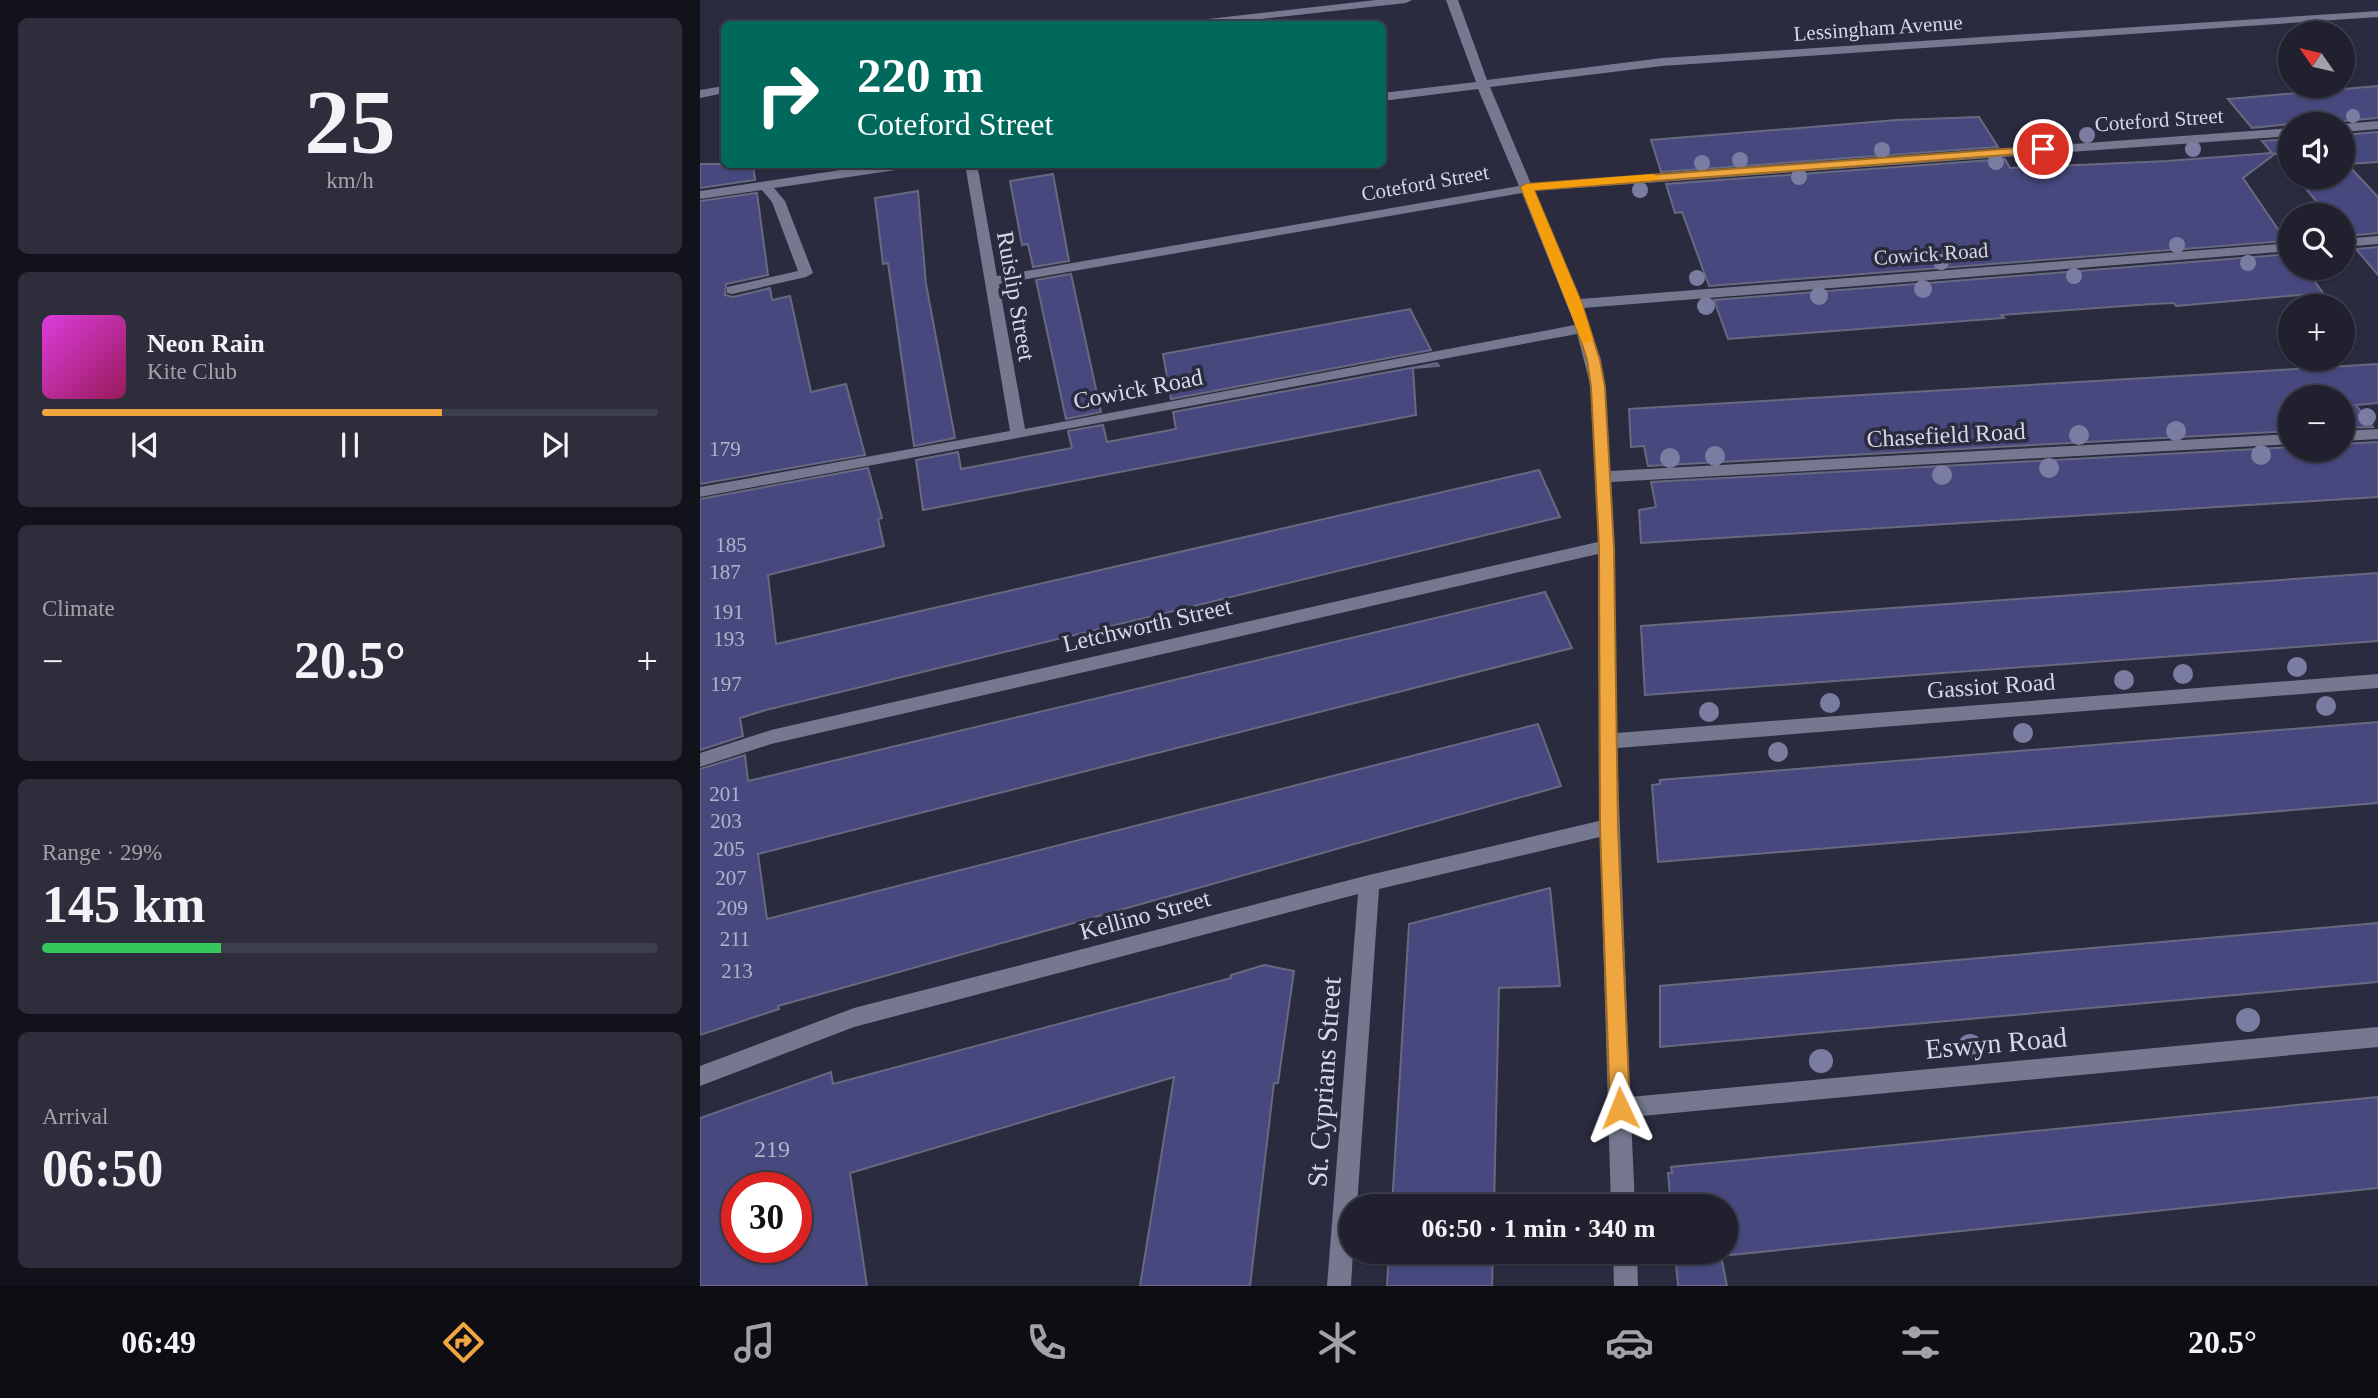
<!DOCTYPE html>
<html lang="en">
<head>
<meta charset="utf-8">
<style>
	:root { --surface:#20202f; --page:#2d2d3b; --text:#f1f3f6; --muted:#a2a3aa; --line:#3d3e4b; --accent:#f0a63f }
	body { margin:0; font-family:"Times New Roman",serif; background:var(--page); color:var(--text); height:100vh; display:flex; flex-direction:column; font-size:26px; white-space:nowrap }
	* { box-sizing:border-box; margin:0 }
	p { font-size:23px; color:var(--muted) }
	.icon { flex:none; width:38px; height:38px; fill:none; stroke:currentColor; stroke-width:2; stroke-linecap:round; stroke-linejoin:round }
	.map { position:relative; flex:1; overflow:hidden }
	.details { display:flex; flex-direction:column; gap:18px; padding:18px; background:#12121a; width:700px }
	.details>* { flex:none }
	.guide { position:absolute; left:21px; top:21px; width:665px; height:147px; border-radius:10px; box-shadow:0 2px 5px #0004,0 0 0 2px var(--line); background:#00695c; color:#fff; overflow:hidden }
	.needle { width:46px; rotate:304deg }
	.fabs { position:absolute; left:1578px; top:21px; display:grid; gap:14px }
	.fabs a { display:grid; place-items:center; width:77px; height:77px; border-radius:50%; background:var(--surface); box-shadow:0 2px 5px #0004,0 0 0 2px var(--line); font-size:35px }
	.speed { position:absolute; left:21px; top:1172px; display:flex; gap:14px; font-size:35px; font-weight:700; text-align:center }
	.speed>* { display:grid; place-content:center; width:91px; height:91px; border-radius:50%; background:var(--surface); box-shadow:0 2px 5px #0004,0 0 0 2px var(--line); line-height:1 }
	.speed .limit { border:10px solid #d22; background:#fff; color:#111 }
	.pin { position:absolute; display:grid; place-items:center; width:60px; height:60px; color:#fff; margin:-30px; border:4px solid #fff; border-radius:50%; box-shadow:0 2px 7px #0007 }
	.me { position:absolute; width:77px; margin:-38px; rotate:358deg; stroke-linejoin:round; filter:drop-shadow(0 0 5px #0008) }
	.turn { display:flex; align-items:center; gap:24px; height:147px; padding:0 21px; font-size:32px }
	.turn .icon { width:91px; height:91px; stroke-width:2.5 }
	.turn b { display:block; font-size:49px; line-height:60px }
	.big { font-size:52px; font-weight:600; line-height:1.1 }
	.details .widget { flex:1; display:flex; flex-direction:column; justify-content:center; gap:10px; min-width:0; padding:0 24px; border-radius:10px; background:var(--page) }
	.details .dial { align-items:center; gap:0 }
	.dial b { font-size:91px; line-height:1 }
	.song { display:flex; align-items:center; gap:21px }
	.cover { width:84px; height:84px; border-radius:10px; background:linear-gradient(135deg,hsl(300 70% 55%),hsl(330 70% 35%)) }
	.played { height:7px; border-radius:4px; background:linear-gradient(90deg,var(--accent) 65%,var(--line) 65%) }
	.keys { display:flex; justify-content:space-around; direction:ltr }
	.heat { display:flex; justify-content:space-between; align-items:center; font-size:38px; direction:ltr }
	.charge { height:10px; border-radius:5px; background:linear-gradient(90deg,#34c759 29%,var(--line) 0) }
	.trip { position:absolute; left:639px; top:1194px; width:399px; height:70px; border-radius:35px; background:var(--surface); box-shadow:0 2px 5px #0004,0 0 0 2px var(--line); font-weight:600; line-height:70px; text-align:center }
	.tabs { display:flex; height:112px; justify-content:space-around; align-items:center; background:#0d0d13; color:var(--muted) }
	.tabs .icon { width:49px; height:49px }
	.tabs .current { color:var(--accent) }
	.tabs b { font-size:32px; color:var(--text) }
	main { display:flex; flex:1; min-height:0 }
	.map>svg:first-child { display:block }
</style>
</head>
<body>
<main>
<section class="details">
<div class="widget dial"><b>25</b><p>km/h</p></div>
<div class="widget">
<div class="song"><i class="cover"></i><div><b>Neon Rain</b><p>Kite Club</p></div></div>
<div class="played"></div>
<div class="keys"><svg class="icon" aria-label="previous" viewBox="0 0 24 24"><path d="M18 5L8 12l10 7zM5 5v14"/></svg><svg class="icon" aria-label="pause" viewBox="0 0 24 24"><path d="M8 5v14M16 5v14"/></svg><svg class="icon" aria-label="next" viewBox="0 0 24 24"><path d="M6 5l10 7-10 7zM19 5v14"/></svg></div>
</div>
<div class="widget"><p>Climate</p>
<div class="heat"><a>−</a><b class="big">20.5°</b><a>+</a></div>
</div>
<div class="widget"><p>Range · 29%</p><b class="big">145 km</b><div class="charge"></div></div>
<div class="widget"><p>Arrival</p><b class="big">06:50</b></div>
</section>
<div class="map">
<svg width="1678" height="1286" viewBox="0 0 1678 1286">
	<rect width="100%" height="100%" fill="#2a2b3f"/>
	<!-- building -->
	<path fill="#47487d" stroke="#686980" stroke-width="2" fill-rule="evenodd" d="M1678,86V118L1643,121L1640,124H1591L1552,128L1528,99Z
		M1279,117L1298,147L961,172L951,140L1197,120Z
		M1678,132V162L1647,164L1678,197V233L1646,236L1643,215H1628L1596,177H1643V135Z
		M1591,139V171L1576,153L1543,178L1586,241L1009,286L982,212L975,213L966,184L1305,159L1310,168L1467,161L1572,153L1562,141Z
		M0,164H53L55,180L0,188Z
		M353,174L369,261L333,267L328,244L322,245L310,181Z
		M218,191L226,284L255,438L214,446L188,263L183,264L175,198Z
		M57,193L68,275L26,284L25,295L33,297L70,288L72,300L90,296L111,392L146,384L165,455L0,484V201Z
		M1678,247V275L1656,249Z
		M1591,254V268H1605L1623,293L1476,306L1474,303L1452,304L1301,315L1304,318L1028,339L1014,300Z
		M371,274L401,412L366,419L336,280Z
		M710,309L731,350L471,399L463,354Z
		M737,363L739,366L713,368L716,415L223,510L216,460L258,452L261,469L372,448L368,431L403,425L407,442L476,429L473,412Z
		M1678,364V403L1656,405L1673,427L1643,428V397H1591V431L948,466L944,446L931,447L929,409Z
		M1678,442V497L941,543L939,510L956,507L951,482L1591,447V450H1643V444Z
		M168,468L182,518L178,519L184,546L68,575L76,644L839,470L860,517L66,710L40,718L43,736L0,750V499Z
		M1678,573V641L945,695L941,626Z
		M845,592L872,648L58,854L67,919L838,724L861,786L78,1006L79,1009L0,1035V769L45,755L48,781Z
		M1678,722V803L958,862L952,785L960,784V780Z
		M850,888L860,986L799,988L794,1206H692L709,924Z
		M1678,923V982L960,1047V986Z
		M564,965L594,971L578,1083H574L550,1286H440L474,1077L150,1173L167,1286H0V1118L131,1072L133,1084L531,978V975ZM37,1188H96V1248H37Z
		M1678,1097V1188L1021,1256L1027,1286H978L975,1251H1026V1206H971L968,1173H972L971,1167Z
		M689,1251H793L792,1286H687Z"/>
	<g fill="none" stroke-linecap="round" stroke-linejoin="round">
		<!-- street -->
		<path fill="#76788f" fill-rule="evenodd" d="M676,0H712L706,3L516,24H484L490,21Z
			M746,0H758L787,80L962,58L1678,11V17L962,66L790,87L831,184L1591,128V136L834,191L880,299L1591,243V251L883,308L900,360L905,387L910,471L1591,434V444L911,482L917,733L1678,674V688L917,748L930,1097L1678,1027V1047L931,1117L935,1206H911L900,837L679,889L657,1206H651V1251H653L651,1286H627L658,894L154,1027L0,1086V1066L154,1008L669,875L899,821L898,554L71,744L0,767V753L71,730L898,542L891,387L877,334L0,497V487L310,431L265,164H277L297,276L819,186L778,89L682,101V93L776,82ZM822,193L875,325L325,429L299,284Z
			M24,86V93L0,98V90Z
			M1678,121V129L1643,132V124Z
			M181,164H216L210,168L74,188L85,201L113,273L106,277L32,294L27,293V287L98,271L72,202L62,190L0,199V191Z
			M1678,236V244L1643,247V239Z
			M1678,429V439L1643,441V431Z
			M913,1251H937L938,1286H914Z"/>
	</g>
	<!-- trees -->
	<g fill="#7a7da1">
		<circle cx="1653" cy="116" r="7"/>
		<circle cx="1387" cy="135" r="8"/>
		<circle cx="1493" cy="149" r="8"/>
		<circle cx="1182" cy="150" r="8"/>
		<circle cx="1040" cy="160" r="8"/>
		<circle cx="1296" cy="162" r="8"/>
		<circle cx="1002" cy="163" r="8"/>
		<circle cx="1099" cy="177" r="8"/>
		<circle cx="940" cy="190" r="8"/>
		<circle cx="1477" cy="245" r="8"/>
		<circle cx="1241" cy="262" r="8"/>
		<circle cx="1548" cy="263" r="8"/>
		<circle cx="1374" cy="276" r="8"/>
		<circle cx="997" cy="278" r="8"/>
		<circle cx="1223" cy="289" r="9"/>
		<circle cx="1119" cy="296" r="9"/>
		<circle cx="1006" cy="306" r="9"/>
		<circle cx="1667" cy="417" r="9"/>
		<circle cx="1476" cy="431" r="10"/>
		<circle cx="1379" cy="435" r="10"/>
		<circle cx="1561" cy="455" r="10"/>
		<circle cx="1015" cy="456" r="10"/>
		<circle cx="970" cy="458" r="10"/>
		<circle cx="1349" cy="468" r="10"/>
		<circle cx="1242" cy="475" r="10"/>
		<circle cx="1597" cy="667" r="10"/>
		<circle cx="1483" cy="674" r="10"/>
		<circle cx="1424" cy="680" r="10"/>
		<circle cx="1130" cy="703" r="10"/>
		<circle cx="1626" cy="706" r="10"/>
		<circle cx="1009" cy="712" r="10"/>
		<circle cx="1323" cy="733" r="10"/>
		<circle cx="1078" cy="752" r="10"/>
		<circle cx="1548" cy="1020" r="12"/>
		<circle cx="1270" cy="1046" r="12"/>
		<circle cx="1121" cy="1061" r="12"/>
	</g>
	<!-- route -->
	<path fill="#f0a63f" stroke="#9c6c29" stroke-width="2" d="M1343,146L1349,149L1347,152L834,190L882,304L900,360L905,387L914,547L918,828L930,1108L927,1114L920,1117L913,1114L910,1108L900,828L899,547L891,387L887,360L869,304L821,187L827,184Z"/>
	<!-- slow -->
	<path fill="#f59e0b" d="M953,174L959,177L957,180L834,190L882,304L893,339L887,343L882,342L821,187L827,184Z"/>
	<g text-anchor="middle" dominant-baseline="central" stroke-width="7" stroke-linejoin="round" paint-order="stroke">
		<!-- far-street labels -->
		<g font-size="21" fill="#d7d8e5" stroke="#2a2b3f">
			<text transform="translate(1178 28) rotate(-4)">Lessingham Avenue</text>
			<text transform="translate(1459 120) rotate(-4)">Coteford Street</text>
			<text transform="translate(725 183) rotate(-10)">Coteford Street</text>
			<text transform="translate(1231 254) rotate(-4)">Cowick Road</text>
		</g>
		<!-- number labels -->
		<g font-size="21" fill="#b3b4cb">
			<text x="25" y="449">179</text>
			<text x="31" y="545">185</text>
			<text x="25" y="572">187</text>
			<text x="28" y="612">191</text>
			<text x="29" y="639">193</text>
			<text x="26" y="684">197</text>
			<text x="25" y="794">201</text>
			<text x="26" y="821">203</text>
			<text x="29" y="849">205</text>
			<text x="31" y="878">207</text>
			<text x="32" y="908">209</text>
			<text x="35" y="939">211</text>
			<text x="37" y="971">213</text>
		</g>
		<!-- street labels -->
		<g font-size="24" fill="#d7d8e5" stroke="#2a2b3f">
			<text transform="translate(316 296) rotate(80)">Ruislip Street</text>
			<text transform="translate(438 389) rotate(-11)">Cowick Road</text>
			<text transform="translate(1246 435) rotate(-3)">Chasefield Road</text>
			<text transform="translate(447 625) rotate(-13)">Letchworth Street</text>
			<text transform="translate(1291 686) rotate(-4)">Gassiot Road</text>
			<text transform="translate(445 915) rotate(-15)">Kellino Street</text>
		</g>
		<!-- near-number labels -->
		<g font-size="24" fill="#b3b4cb">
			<text x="72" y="1149">219</text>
		</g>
		<!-- near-street labels -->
		<g font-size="28" fill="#d7d8e5" stroke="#2a2b3f">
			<text transform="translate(1296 1043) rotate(-5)">Eswyn Road</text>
			<text transform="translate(624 1082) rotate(-86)">St. Cyprians Street</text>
		</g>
	</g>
</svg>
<div class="fabs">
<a><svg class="needle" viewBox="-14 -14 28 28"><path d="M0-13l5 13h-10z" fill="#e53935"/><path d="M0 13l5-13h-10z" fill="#a2a3aa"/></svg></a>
<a><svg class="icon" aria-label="sound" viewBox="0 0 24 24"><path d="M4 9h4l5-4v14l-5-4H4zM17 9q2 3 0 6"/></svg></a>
<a><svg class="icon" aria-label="search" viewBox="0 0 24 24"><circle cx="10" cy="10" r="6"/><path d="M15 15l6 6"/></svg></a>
<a>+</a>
<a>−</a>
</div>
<div class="speed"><div class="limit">30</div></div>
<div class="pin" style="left:1343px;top:149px;background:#d93025"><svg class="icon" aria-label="arrive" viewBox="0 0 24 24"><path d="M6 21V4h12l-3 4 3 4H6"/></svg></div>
<svg class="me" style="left:920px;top:1108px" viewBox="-20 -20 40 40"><path d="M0-17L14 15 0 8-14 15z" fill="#f0a63f" stroke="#fff" stroke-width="4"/></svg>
<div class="trip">06:50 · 1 min · 340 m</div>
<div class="guide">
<div class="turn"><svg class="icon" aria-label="right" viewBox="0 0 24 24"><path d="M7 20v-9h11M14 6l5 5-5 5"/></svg><div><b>220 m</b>Coteford Street</div></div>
</div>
</div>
</main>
<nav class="tabs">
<b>06:49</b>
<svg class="icon current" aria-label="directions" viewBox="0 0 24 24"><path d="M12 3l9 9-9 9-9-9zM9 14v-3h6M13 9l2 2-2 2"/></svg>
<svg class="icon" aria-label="music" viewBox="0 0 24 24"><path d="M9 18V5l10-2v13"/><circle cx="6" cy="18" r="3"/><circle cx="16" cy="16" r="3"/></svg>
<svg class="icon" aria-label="phone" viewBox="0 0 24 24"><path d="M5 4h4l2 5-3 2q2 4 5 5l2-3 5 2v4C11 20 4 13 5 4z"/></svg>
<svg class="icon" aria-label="climate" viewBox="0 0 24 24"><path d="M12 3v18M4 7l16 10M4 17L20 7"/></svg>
<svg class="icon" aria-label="car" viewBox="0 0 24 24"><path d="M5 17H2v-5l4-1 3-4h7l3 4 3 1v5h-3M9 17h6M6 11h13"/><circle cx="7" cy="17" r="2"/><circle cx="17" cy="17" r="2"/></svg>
<svg class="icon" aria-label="filters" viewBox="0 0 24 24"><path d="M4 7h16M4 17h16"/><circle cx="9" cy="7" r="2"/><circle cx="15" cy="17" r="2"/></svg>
<b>20.5°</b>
</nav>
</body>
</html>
